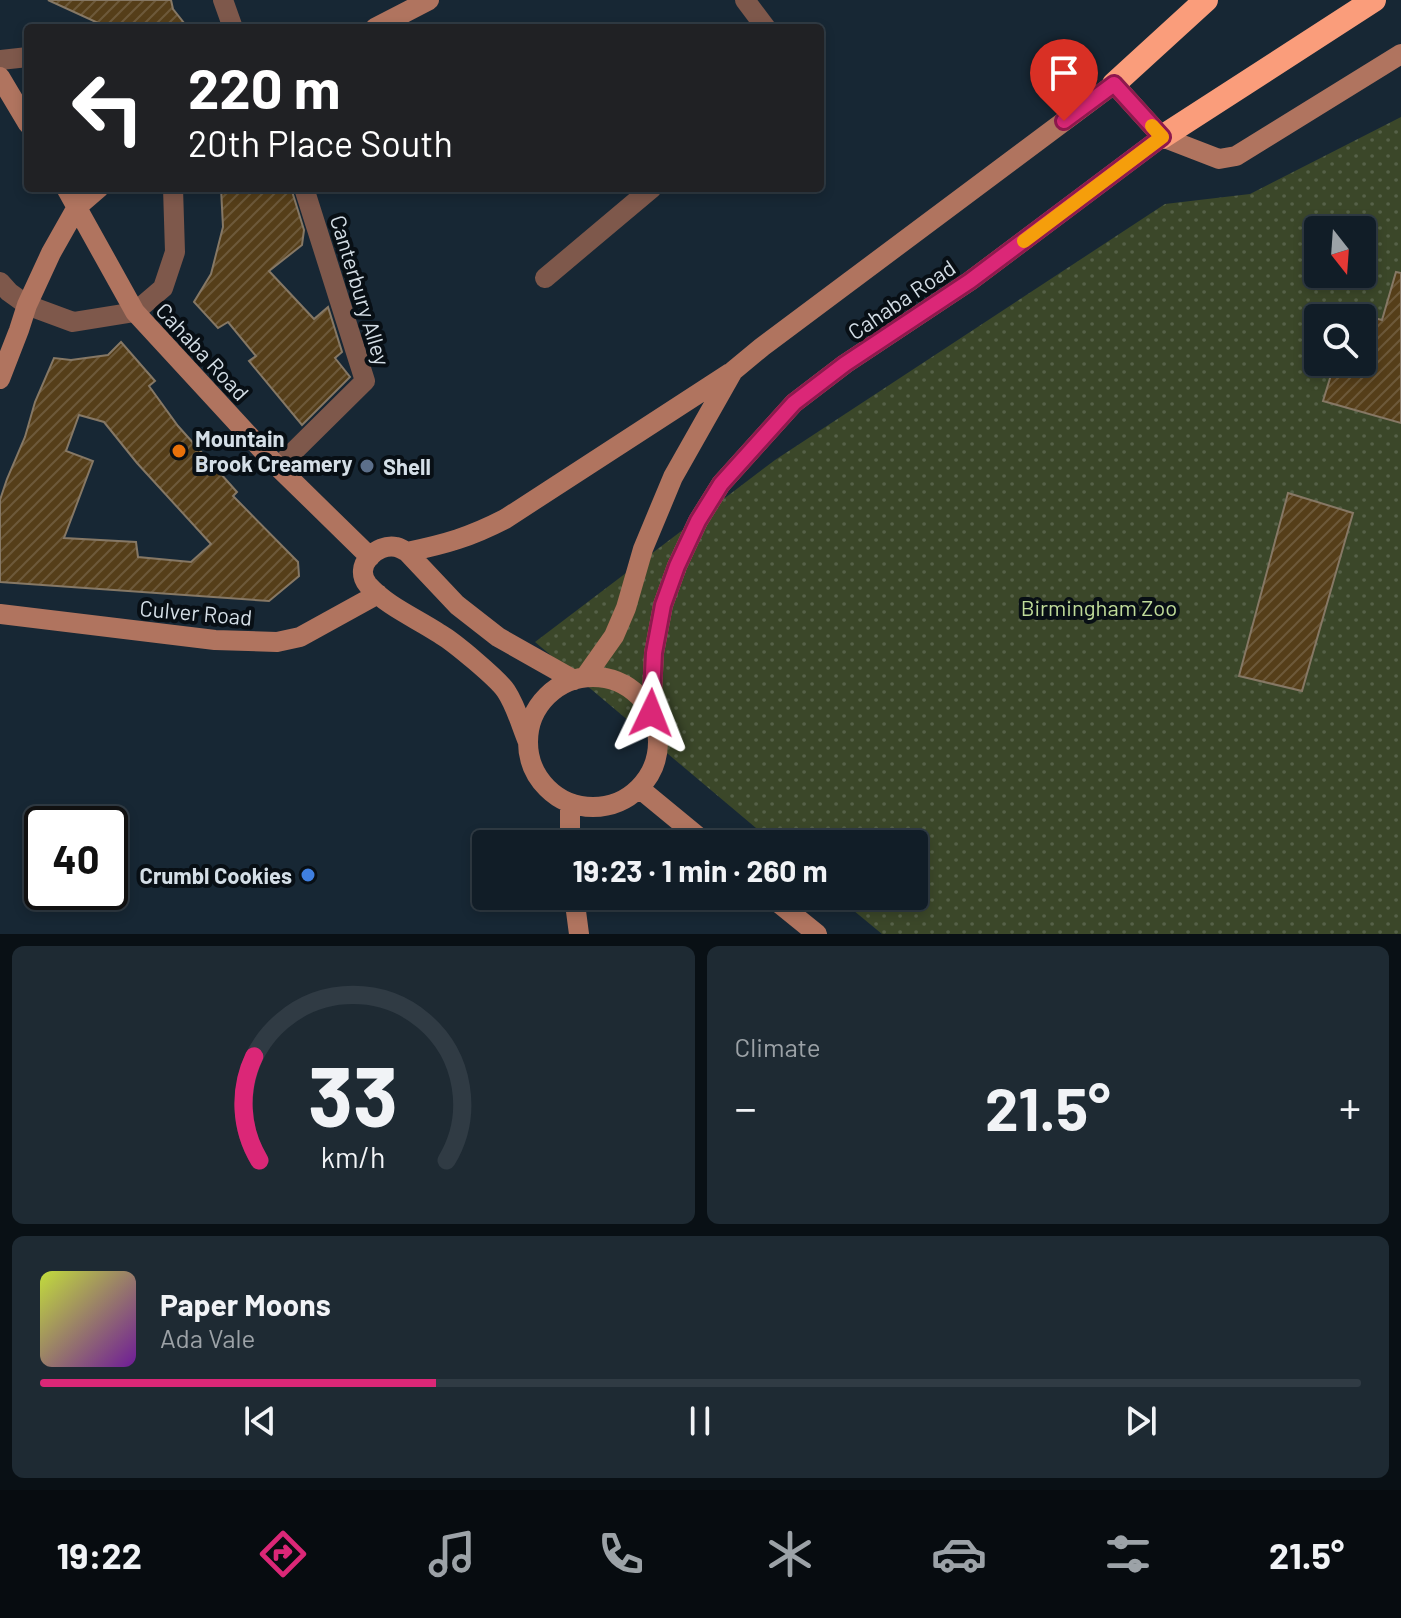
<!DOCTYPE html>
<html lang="en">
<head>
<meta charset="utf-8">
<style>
	:root { --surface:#111d27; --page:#1e2a33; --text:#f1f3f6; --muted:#9ca2a7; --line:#303b44; --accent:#db2777 }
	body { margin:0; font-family:Barlow,sans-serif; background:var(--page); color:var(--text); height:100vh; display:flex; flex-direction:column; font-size:30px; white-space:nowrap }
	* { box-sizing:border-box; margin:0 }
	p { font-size:26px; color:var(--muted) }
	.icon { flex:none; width:44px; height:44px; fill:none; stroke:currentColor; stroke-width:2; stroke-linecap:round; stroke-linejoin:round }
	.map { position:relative; height:934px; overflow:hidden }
	.details { display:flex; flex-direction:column; gap:12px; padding:12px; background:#091015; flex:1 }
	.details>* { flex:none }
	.guide { position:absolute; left:24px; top:24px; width:800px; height:168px; border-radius:8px; box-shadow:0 4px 12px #0003,0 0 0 2px var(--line); background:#202124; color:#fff; overflow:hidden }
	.needle { width:52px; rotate:163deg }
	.buttons { position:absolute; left:1304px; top:216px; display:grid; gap:16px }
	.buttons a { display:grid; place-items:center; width:72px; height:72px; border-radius:8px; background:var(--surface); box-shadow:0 4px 12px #0003,0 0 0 2px var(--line); font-size:40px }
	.speed { position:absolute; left:24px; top:806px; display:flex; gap:16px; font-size:40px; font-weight:700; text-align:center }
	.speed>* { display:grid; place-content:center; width:104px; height:104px; border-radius:50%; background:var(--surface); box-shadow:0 4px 12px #0003,0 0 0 2px var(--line); line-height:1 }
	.speed .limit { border:4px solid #111; border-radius:12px; background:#fff; color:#111 }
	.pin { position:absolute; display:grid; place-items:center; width:68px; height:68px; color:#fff; margin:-82px -34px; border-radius:50% 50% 50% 0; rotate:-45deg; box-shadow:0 0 8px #0007 }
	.pin .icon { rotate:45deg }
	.me { position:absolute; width:88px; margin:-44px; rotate:2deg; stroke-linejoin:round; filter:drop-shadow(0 0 6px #0008) }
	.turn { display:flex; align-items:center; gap:28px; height:168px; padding:0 32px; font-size:36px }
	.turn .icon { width:104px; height:104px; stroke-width:2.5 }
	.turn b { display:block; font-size:56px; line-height:68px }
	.big { font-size:60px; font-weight:700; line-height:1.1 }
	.details .card { flex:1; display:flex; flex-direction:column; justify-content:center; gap:12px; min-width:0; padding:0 28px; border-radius:12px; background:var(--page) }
	.details .dial { align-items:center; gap:0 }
	.dial svg { height:208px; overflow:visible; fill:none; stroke:var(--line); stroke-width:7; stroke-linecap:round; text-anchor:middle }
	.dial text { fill:var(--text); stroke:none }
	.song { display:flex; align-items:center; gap:24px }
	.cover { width:96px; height:96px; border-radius:12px; background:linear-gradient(135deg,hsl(70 70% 55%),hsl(280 70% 35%)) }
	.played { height:8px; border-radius:4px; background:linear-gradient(90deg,var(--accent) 30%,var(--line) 30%) }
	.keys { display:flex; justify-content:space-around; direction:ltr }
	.heat { display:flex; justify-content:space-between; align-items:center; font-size:44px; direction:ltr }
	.details .tiles { flex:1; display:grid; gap:12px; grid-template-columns:1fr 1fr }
	.card:last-child { grid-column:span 2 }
	.trip { position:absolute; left:472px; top:830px; width:456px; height:80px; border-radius:8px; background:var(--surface); box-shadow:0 4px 12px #0003,0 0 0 2px var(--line); font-weight:700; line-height:80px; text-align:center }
	.menu { display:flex; height:128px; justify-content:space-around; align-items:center; background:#070c10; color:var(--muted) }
	.menu .icon { width:56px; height:56px }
	.menu .selected { color:var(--accent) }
	.menu b { font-size:36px; color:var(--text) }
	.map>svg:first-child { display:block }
</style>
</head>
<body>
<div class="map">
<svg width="1401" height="934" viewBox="0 0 1401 934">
	<defs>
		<pattern id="green-dots" width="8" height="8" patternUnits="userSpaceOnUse" patternTransform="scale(2)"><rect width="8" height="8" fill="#3b4729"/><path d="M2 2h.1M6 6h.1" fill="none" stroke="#566148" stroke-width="1.8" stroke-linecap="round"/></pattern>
		<pattern id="building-hatch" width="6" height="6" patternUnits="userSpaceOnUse" patternTransform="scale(2)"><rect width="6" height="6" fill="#553e19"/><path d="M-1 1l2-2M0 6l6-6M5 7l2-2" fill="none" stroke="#6d593a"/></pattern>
	</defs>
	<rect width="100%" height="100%" fill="#172734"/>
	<!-- green -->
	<path fill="url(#green-dots)" fill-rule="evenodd" d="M1401,117V934H882L836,896H914V844H775L535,642L775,460L1165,204L1250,194ZM1318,230H1362V274H1318ZM1318,318H1362V362H1318Z"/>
	<!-- building -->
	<path fill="url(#building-hatch)" stroke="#867865" stroke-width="2" fill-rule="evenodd" d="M48,0H171L173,9L188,28H109Z
		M221,188H291L304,230L302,245L269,271L314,319L328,307L342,352L335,358L350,377L302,425L249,361L256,356L228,322L218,328L194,302L211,274L223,227Z
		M1396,272L1401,273V423L1323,401L1335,362H1362V315L1382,320Z
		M121,342L155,381L149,386L178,426L237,492L233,496L298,562L299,576L269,601L0,582V500L7,479L25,437L35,402L54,358L71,360L108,355ZM79,415L104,422L137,463L211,544L191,562L138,557L136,542L64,538L93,461L66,451Z
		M1288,493L1353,513L1302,691L1239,676Z"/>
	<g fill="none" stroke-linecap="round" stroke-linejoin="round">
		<!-- street -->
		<path stroke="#7e584b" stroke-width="20" d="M223,0L233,28
			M745,0L766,28
			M0,60L28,57
			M545,278L652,188
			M0,282L9,292L27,305L73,322L135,312L163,288L175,252L173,188
			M278,467L365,381L304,188"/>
		<!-- secondary -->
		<path stroke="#b0745f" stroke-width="20" d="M375,28L429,0
			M0,77L28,124
			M66,188L135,312L278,467L370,557
			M0,379L19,330L27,305L51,253L77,207L99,188
			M407,552C446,544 470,537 505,519L730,373
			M0,614L215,640L277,642L300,637L378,594
			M585,677L614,636L626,608L643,549L673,477L733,371L762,347L1114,84L1162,137L1219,159L1236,156L1401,54
			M528 742a65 65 0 1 1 130 0a65 65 0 1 1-130 0Z
			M651,713L654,653L663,605L677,566L698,521L721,484L794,403L845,364L970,281L1162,137
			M528,742C521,725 516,706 506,691C498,679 454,642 440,634C416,618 388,607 368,585C352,566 377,543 396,547C399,547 405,551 407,552L457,605L498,637L574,680
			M639,788L707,844
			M570,803V844
			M574,896L579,934
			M770,896L817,934"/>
		<!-- highway -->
		<path stroke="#fa9d7b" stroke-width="24" d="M1114,84L1206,0
			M1162,137L1374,0"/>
	</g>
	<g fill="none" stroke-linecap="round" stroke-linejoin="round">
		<defs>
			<path id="route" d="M651,713L654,653L663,605L677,566L698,521L721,484L794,403L845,364L970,281L1162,137L1114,84L1064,121"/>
		</defs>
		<!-- route casing -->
		<use href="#route" stroke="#8e194d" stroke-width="20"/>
		<!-- route -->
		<use href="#route" stroke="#db2777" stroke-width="14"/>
		<!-- slow -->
		<path stroke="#f59e0b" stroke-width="14" d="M1024,241L1162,137L1152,126"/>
	</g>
	<!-- markers -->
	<circle fill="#e8710a" stroke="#080f15" stroke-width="3" cx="179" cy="451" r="8"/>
	<circle fill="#5c6f8a" stroke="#080f15" stroke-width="3" cx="367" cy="466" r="8"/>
	<circle fill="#3f7fe0" stroke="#080f15" stroke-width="3" cx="308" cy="875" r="8"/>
	<g text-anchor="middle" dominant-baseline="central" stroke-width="8" stroke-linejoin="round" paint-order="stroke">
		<!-- street labels -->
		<g font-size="22" fill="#d4dee6" stroke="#080f15">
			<text transform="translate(361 290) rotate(73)">Canterbury Alley</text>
			<text transform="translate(901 299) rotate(-34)">Cahaba Road</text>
			<text transform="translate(203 351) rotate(47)">Cahaba Road</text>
			<text transform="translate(196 612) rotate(5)">Culver Road</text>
		</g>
		<!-- poi labels -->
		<g font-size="22" font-weight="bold" fill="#d4dee6" stroke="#080f15" text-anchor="start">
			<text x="195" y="438">Mountain<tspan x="195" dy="25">Brook Creamery</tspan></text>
			<text x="383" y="466">Shell</text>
			<text x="292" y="875" text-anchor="end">Crumbl Cookies</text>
		</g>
		<!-- park labels -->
		<g font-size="22" fill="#c0dc9a" stroke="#080f15">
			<text x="1099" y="607">Birmingham Zoo</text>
		</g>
	</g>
</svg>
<div class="buttons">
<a><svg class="needle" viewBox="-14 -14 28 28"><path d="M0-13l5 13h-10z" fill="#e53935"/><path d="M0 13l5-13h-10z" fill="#9ca2a7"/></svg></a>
<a><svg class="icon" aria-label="search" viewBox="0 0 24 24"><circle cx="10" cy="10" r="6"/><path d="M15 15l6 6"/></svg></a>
</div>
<div class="speed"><div class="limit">40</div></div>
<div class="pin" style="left:1064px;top:121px;background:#d93025"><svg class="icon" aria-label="arrive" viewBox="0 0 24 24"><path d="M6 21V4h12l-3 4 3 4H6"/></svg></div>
<svg class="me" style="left:651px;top:713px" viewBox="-20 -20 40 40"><path d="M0-17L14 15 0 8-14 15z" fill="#db2777" stroke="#fff" stroke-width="4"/></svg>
<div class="trip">19:23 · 1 min · 260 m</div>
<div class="guide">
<div class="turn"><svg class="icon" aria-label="left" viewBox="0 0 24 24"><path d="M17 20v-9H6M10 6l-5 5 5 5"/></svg><div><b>220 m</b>20th Place South</div></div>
</div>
</div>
<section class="details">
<div class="tiles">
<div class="card dial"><svg viewBox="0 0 100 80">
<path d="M14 69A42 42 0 1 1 86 69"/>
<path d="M14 69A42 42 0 0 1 12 29" stroke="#db2777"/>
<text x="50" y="56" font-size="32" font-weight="700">33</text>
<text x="50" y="72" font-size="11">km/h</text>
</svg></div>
<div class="card"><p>Climate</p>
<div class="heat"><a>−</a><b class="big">21.5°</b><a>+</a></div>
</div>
<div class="card">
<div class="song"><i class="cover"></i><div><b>Paper Moons</b><p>Ada Vale</p></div></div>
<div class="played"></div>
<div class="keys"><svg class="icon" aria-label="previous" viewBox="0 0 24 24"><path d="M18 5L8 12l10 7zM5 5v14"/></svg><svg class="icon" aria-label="pause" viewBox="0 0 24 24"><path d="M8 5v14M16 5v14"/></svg><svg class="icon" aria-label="next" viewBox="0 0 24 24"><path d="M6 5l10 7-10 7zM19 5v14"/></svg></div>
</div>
</div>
</section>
<nav class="menu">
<b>19:22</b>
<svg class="icon selected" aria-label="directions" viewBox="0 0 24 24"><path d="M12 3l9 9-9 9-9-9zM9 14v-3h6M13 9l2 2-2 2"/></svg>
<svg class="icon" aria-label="music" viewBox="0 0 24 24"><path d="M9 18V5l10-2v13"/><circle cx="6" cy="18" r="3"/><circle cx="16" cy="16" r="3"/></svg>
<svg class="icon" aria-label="phone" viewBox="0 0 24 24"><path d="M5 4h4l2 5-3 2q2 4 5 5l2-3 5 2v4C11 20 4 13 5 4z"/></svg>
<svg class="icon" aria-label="climate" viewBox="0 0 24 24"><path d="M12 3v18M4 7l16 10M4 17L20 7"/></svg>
<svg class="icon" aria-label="car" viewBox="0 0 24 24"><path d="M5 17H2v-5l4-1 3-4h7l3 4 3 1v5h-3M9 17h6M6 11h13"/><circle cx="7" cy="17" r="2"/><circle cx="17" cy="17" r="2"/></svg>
<svg class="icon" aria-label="filters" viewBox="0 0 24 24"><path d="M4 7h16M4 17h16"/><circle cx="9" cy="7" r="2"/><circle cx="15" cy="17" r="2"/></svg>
<b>21.5°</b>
</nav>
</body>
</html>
